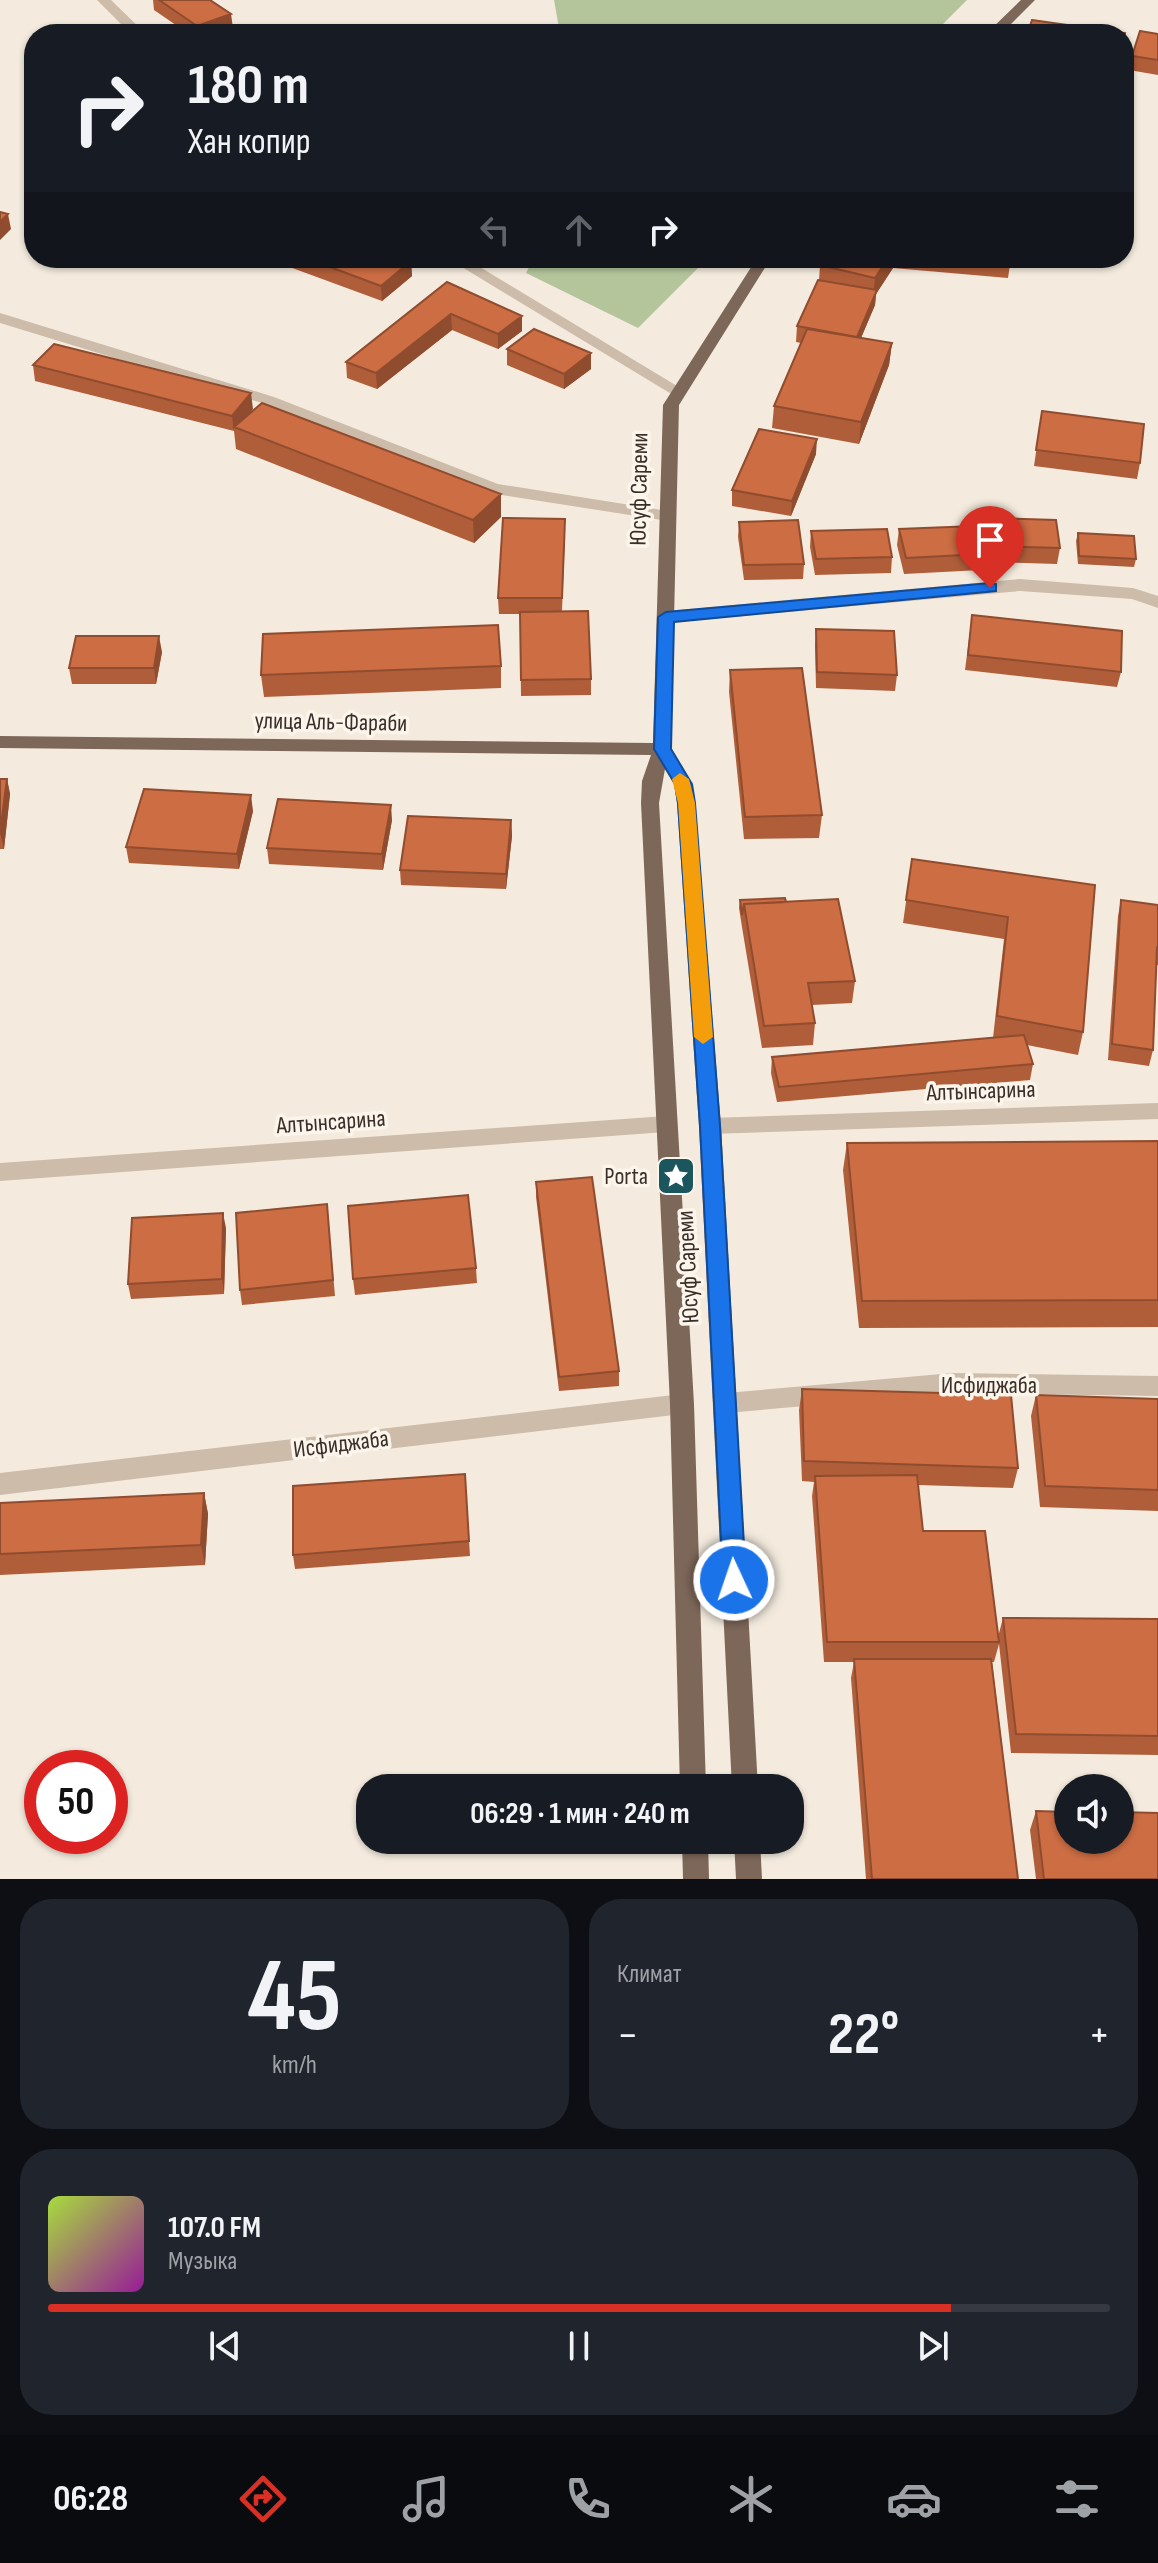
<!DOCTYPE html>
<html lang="ru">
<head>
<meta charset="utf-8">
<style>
	:root { --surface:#171b24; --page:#20242c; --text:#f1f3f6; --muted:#9ea1a6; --line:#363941; --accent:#d93025 }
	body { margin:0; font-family:"Sofia Sans Condensed",sans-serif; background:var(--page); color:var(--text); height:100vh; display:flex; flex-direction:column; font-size:30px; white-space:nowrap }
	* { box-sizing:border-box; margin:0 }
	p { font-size:26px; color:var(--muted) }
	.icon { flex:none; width:44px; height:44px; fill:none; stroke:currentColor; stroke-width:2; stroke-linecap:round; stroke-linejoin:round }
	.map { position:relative; height:1879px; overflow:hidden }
	.sheet { display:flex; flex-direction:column; gap:20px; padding:20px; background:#0d0f14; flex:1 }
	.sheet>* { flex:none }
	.banner { position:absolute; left:24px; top:24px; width:1110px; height:244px; border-radius:32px; box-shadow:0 2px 6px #0004; background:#171b24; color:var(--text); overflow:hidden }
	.tools { position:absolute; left:1054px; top:1774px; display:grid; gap:16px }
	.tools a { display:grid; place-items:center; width:80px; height:80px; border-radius:50%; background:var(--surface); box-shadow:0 2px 6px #0004; font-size:40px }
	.speed { position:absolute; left:24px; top:1750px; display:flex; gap:16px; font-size:40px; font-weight:700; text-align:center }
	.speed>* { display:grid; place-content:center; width:104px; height:104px; border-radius:50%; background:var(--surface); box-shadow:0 2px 6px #0004; line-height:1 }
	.speed .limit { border:12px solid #d22; background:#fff; color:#111 }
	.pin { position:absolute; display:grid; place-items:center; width:68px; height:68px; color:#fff; margin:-82px -34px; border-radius:50% 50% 50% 0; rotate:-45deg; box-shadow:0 0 8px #0007 }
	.pin .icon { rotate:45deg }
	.me { position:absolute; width:88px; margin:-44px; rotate:357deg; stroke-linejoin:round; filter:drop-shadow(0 0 6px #0008) }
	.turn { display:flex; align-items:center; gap:28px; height:168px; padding:0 32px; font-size:36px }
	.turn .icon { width:104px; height:104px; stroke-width:2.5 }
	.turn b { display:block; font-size:56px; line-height:68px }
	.lanes { display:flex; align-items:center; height:76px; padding:0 32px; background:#0003; justify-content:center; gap:40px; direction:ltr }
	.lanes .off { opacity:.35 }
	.big { font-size:60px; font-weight:700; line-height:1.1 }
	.sheet .card { flex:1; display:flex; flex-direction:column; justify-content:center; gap:12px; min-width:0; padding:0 28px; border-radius:32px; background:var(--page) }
	.sheet .dial { align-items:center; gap:0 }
	.dial b { font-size:104px; line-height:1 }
	.song { display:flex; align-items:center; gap:24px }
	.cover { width:96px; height:96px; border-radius:12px; background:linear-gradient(135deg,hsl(80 70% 55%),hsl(300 70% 35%)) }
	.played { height:8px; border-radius:4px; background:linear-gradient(90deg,var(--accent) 85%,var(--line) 85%) }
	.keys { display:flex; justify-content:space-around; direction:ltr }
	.heat { display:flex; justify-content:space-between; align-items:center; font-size:44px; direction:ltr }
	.sheet .tiles { flex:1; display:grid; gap:20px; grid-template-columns:1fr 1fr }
	.card:last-child { grid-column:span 2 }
	.trip { position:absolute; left:356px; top:1774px; width:448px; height:80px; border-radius:32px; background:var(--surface); box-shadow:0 2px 6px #0004; font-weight:700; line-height:80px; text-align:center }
	.menu { display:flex; height:128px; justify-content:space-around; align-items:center; background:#090b0e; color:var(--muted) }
	.menu .icon { width:56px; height:56px }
	.menu .on { color:var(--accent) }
	.menu b { font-size:36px; color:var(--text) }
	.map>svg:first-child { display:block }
</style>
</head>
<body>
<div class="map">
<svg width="1158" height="1879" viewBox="0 0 1158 1879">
	<rect width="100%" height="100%" fill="#f4ebde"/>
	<!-- green -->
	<path fill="#b4c59c" d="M554,0H967L933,34H560Z
		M534,258H708L638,328L526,273Z"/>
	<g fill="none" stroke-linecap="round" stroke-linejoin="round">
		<!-- minor -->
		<path fill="#cdbca9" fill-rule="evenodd" d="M97,0H111L146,34H131Z
			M447,258H465L687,392L679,397L673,395Z
			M0,313L274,397L498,484L668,511L676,516L668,521L489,493L262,403L0,323Z
			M1020,579L1133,588L1158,596V608L1132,599L1020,591L666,623L657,617L666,611Z
			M1158,1103V1119L710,1134L702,1132L699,1126L702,1120L710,1118Z
			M666,1116L674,1118L677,1124L674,1130L666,1132L0,1181V1163Z
			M953,1373L1158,1376V1396L953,1393L726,1413L718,1410L714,1403L718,1396L726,1393Z
			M682,1394L690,1397L694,1404L690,1411L682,1414L0,1495V1473Z"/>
		<!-- major -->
		<path fill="#7d6759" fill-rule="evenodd" d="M1021,0H1035L1001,34H986Z
			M757,258H771L679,405L671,749L692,784L695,803L721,1126L758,1788H732L699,1126L677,803L674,784L665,769L659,803L694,1404L706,1788H680L670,1404L641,803L642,781L651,755L0,748V736L653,743L663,405Z
			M682,1840H708L709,1879H683Z
			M734,1840H760L762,1879H736Z"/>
	</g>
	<!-- wall -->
	<path fill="#b05e3a" d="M153,0H210L233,28L217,34H189L154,10Z
		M1158,34V75L1129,70L1132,56Z
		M276,258H403L411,261L412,276L382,301L276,262Z
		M825,258H1011L1008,278L893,268L876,294L875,305L861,338L892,343L889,365L859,444L772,428L774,406L801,343L796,342L797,326L819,280L820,265Z
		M447,282L522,316V331L498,349L452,330L377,389L347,378L346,362Z
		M507,349L591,353V369L564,389L507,365Z
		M33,365L253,409L248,414L501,517L474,543L236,449L234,431L35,381Z
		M1042,411L1140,463L1137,479L1034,466Z
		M816,454L791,516L732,506V490Z
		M991,518L1060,548L1057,564L992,562L989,534Z
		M739,522L804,564L803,579L744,580L738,537Z
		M899,529L983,554L981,570L904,574L897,545Z
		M811,531L892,557L891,573L815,575L810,547Z
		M1078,533L1136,559L1134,567L1078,564L1076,541Z
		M565,534L562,611L591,679V695L521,696L520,614H499L498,598Z
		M972,615L1121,672L1117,687L965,670Z
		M816,629L897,675L895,691L816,688L815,645Z
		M162,652L156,684H72L69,668Z
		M501,666V688L264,697L261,675Z
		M730,670L822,815L819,838L744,839L729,692Z
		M0,779H7L10,794L4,849H0Z
		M253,811L239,869L129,863L126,847Z
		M392,820L383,870L269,864L267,848Z
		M511,820L512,836L506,889L401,885L400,870Z
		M912,859L1095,885L1083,1032L1078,1055L1027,1045L1033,1064L1030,1080L777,1102L771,1073L772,1057L993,1038L1004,939L903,923Z
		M740,900L786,902L855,981L852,1003L812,1005L815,1023L813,1045L762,1048L742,927L739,908Z
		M1121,900L1158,905V965H1156L1153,1050L1149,1066L1108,1060L1118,916Z
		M1158,1141V1327L859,1328L843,1170L847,1143Z
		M536,1182L619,1371V1386L559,1391L536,1197Z
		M327,1204L335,1296L242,1305L240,1290Z
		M226,1228L224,1294L131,1299L128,1284Z
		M476,1268L477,1283L355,1295L353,1279Z
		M802,1389L1018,1468L1013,1488L918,1485L923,1531L998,1637L1003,1618L1158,1619V1755L1011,1753L999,1644L994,1662H992L1018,1879H866L851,1678L854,1662H824L812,1496L814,1482L802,1481L799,1410Z
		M1036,1395L1158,1399V1511L1040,1507L1031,1416Z
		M465,1474L470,1556L295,1569L293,1555Z
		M204,1493L208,1514L205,1565L0,1575V1503Z
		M1036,1811L1158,1879H1036L1030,1830Z"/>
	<!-- shaded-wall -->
	<path fill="#904c2f" d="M231,14L233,28L217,34H198L197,26Z
		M8,214L11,229L0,240V222Z
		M888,258H894L893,268L876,294L875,305L855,352L857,337L873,298L875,278Z
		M411,261L412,276L382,301L381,286Z
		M451,314L452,330L377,389L376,373Z
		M522,316V331L498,349V334Z
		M892,343L889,365L859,444L861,422Z
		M591,353V369L564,389V374Z
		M251,393L253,409L237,428L234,427V431L232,416Z
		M817,439L816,454L791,516L792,501Z
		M501,494V517L474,543L473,520Z
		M159,636L162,652L156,684L154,668Z
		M7,779L10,794L4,849L0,833Z
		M251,795L253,811L239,869L237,854Z
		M391,805L392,820L383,870L382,854Z
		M511,820L512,836L506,889V874Z
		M223,1213L226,1228L224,1294L222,1279Z
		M204,1493L208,1514L205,1565L201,1545Z"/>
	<!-- building -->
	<path fill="#cd6d43" stroke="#904c2f" stroke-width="2" d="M159,0H210L231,14L197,26Z
		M1032,20L1125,33L1124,37V34H1027Z
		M104,25L113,34H71Z
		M288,29L296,34H274Z
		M1140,31L1158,34V60L1132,56Z
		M0,212L8,214L0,222Z
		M306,258H403L411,261L381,286Z
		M825,258H888L875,278L820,265Z
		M818,280L877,290L857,337L797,326Z
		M447,282L522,316L498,334L451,314L376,373L346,362Z
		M534,329L591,353L564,374L507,349Z
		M807,329L892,343L861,422L774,406Z
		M54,344L251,393L232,416L33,365Z
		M262,403L501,494L473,520L234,427Z
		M1042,411L1144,424L1140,463L1036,450Z
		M759,429L817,439L792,501L732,490Z
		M503,518L565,519L562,598H498Z
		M991,518L1056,520L1060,548L994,546Z
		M798,520L804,564L744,565L739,522Z
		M975,526L983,554L906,558L899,529Z
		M887,529L892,557L816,559L811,531Z
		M1078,533L1134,536L1136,559L1079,556Z
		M588,611L591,679L521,680L520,612Z
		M972,615L1122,631L1121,672L968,655Z
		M498,625L501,666L261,675L263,634Z
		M816,629L894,631L897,675L817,672Z
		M76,636H159L154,668H69Z
		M802,668L822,815L745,817L730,670Z
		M0,779H7L0,833Z
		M144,789L251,795L237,854L126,847Z
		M278,799L391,805L382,854L267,848Z
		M408,816L511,820L506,874L400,870Z
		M912,859L1095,885L1083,1032L997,1016L1008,917L906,900Z
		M785,898L786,902L744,904L742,915L740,900Z
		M838,899L855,981L808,983L815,1023L764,1026L744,904Z
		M1121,900L1158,905V949L1157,948L1153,1050L1112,1044Z
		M1024,1035L1033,1064L779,1087L772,1057Z
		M1158,1141V1300L862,1301L847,1143Z
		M592,1177L619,1371L559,1377L536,1182Z
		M468,1195L476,1268L353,1279L348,1206Z
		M327,1204L333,1280L240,1290L236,1213Z
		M223,1213L222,1279L128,1284L132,1218Z
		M802,1389L1011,1395L1018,1468L804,1461Z
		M1036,1395L1158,1399V1490L1045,1486Z
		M465,1474L469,1541L293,1555V1486Z
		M917,1475L923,1531H985L999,1642H827L815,1476Z
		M204,1493L201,1545L0,1554V1503Z
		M1003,1618L1158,1619V1736L1016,1734Z
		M854,1659H991L1018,1879H872Z
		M1036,1811L1068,1812V1840H1120V1812L1158,1813V1879H1044Z"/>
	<!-- route -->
	<path fill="#1a73e8" stroke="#114b97" stroke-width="2" d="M990,583L996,584V591L674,622L671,749L692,784L695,803L720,1126L746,1580L742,1588L734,1591L726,1588L723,1580L700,1126L678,803L675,784L654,749L658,617L666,612Z"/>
	<!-- slow -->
	<path fill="#f59e0b" d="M680,773L689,779L695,803L713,1037L703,1044L694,1037L678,803L672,779Z"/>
	<!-- icons -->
	<defs>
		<symbol id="sight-square" viewBox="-11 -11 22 22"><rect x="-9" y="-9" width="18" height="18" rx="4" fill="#1b565f" stroke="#fbf5eb"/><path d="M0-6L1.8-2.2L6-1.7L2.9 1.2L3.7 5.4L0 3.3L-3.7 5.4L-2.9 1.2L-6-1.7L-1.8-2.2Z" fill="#fff"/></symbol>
	</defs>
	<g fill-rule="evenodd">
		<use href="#sight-square" x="654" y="1154" width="44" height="44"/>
	</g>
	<g text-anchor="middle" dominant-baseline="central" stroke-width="7" stroke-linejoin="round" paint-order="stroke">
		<!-- street labels -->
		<g font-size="24" fill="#3a2f29" stroke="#fbf5eb">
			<text transform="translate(639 489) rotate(-89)">Юсуф Сареми</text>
			<text transform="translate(331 722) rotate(1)">улица Аль-Фараби</text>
			<text transform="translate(981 1091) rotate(-2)">Алтынсарина</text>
			<text transform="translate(331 1122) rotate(-4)">Алтынсарина</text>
			<text transform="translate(688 1267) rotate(-93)">Юсуф Сареми</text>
			<text x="989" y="1385">Исфиджаба</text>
			<text transform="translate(341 1444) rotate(-7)">Исфиджаба</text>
		</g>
		<!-- poi labels -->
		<g font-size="24" fill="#3a2f29" stroke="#fbf5eb" text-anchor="end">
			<text x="648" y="1176">Porta</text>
		</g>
	</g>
</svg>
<div class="tools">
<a><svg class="icon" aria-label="sound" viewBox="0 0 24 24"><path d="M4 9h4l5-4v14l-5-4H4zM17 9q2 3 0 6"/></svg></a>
</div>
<div class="speed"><div class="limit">50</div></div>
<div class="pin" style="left:990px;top:588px;background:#d93025"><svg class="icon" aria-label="arrive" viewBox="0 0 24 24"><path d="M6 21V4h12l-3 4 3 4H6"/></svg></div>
<svg class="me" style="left:734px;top:1580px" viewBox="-20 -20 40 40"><circle r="17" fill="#1a73e8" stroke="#fff" stroke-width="3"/><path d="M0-11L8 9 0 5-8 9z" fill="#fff"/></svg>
<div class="trip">06:29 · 1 мин · 240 m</div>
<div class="banner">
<div class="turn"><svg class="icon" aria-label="right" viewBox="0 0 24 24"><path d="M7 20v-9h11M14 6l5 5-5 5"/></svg><div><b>180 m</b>Хан копир</div></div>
<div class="lanes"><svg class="icon off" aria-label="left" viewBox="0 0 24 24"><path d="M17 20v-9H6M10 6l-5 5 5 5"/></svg><svg class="icon off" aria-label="ahead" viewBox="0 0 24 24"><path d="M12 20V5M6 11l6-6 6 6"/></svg><svg class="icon" aria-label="right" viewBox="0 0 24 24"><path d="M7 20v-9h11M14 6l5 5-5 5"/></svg></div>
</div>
</div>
<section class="sheet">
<div class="tiles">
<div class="card dial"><b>45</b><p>km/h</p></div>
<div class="card"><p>Климат</p>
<div class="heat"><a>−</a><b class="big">22°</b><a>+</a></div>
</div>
<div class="card">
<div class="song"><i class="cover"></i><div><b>107.0 FM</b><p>Музыка</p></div></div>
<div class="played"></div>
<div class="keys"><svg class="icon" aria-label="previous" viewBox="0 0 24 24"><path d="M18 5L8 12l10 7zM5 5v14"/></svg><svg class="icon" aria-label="pause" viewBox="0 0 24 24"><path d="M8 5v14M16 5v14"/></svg><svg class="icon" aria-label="next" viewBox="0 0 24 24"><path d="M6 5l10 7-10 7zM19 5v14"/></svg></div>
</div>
</div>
</section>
<nav class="menu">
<b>06:28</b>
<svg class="icon on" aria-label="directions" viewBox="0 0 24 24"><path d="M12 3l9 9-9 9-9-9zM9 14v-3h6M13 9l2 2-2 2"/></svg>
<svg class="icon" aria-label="music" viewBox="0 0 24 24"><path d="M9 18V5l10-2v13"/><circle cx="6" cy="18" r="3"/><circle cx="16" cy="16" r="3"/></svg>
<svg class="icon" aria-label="phone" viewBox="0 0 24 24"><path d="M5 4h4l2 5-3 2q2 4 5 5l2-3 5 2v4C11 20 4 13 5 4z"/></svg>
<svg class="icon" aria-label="climate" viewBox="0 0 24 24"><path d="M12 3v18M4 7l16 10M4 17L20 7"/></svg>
<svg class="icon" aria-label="car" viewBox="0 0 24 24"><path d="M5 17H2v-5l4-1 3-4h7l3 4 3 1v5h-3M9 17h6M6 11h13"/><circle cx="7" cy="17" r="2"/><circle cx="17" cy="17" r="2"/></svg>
<svg class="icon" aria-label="filters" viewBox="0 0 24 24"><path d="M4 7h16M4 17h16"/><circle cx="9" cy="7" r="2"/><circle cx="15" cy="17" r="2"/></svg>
</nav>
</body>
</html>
